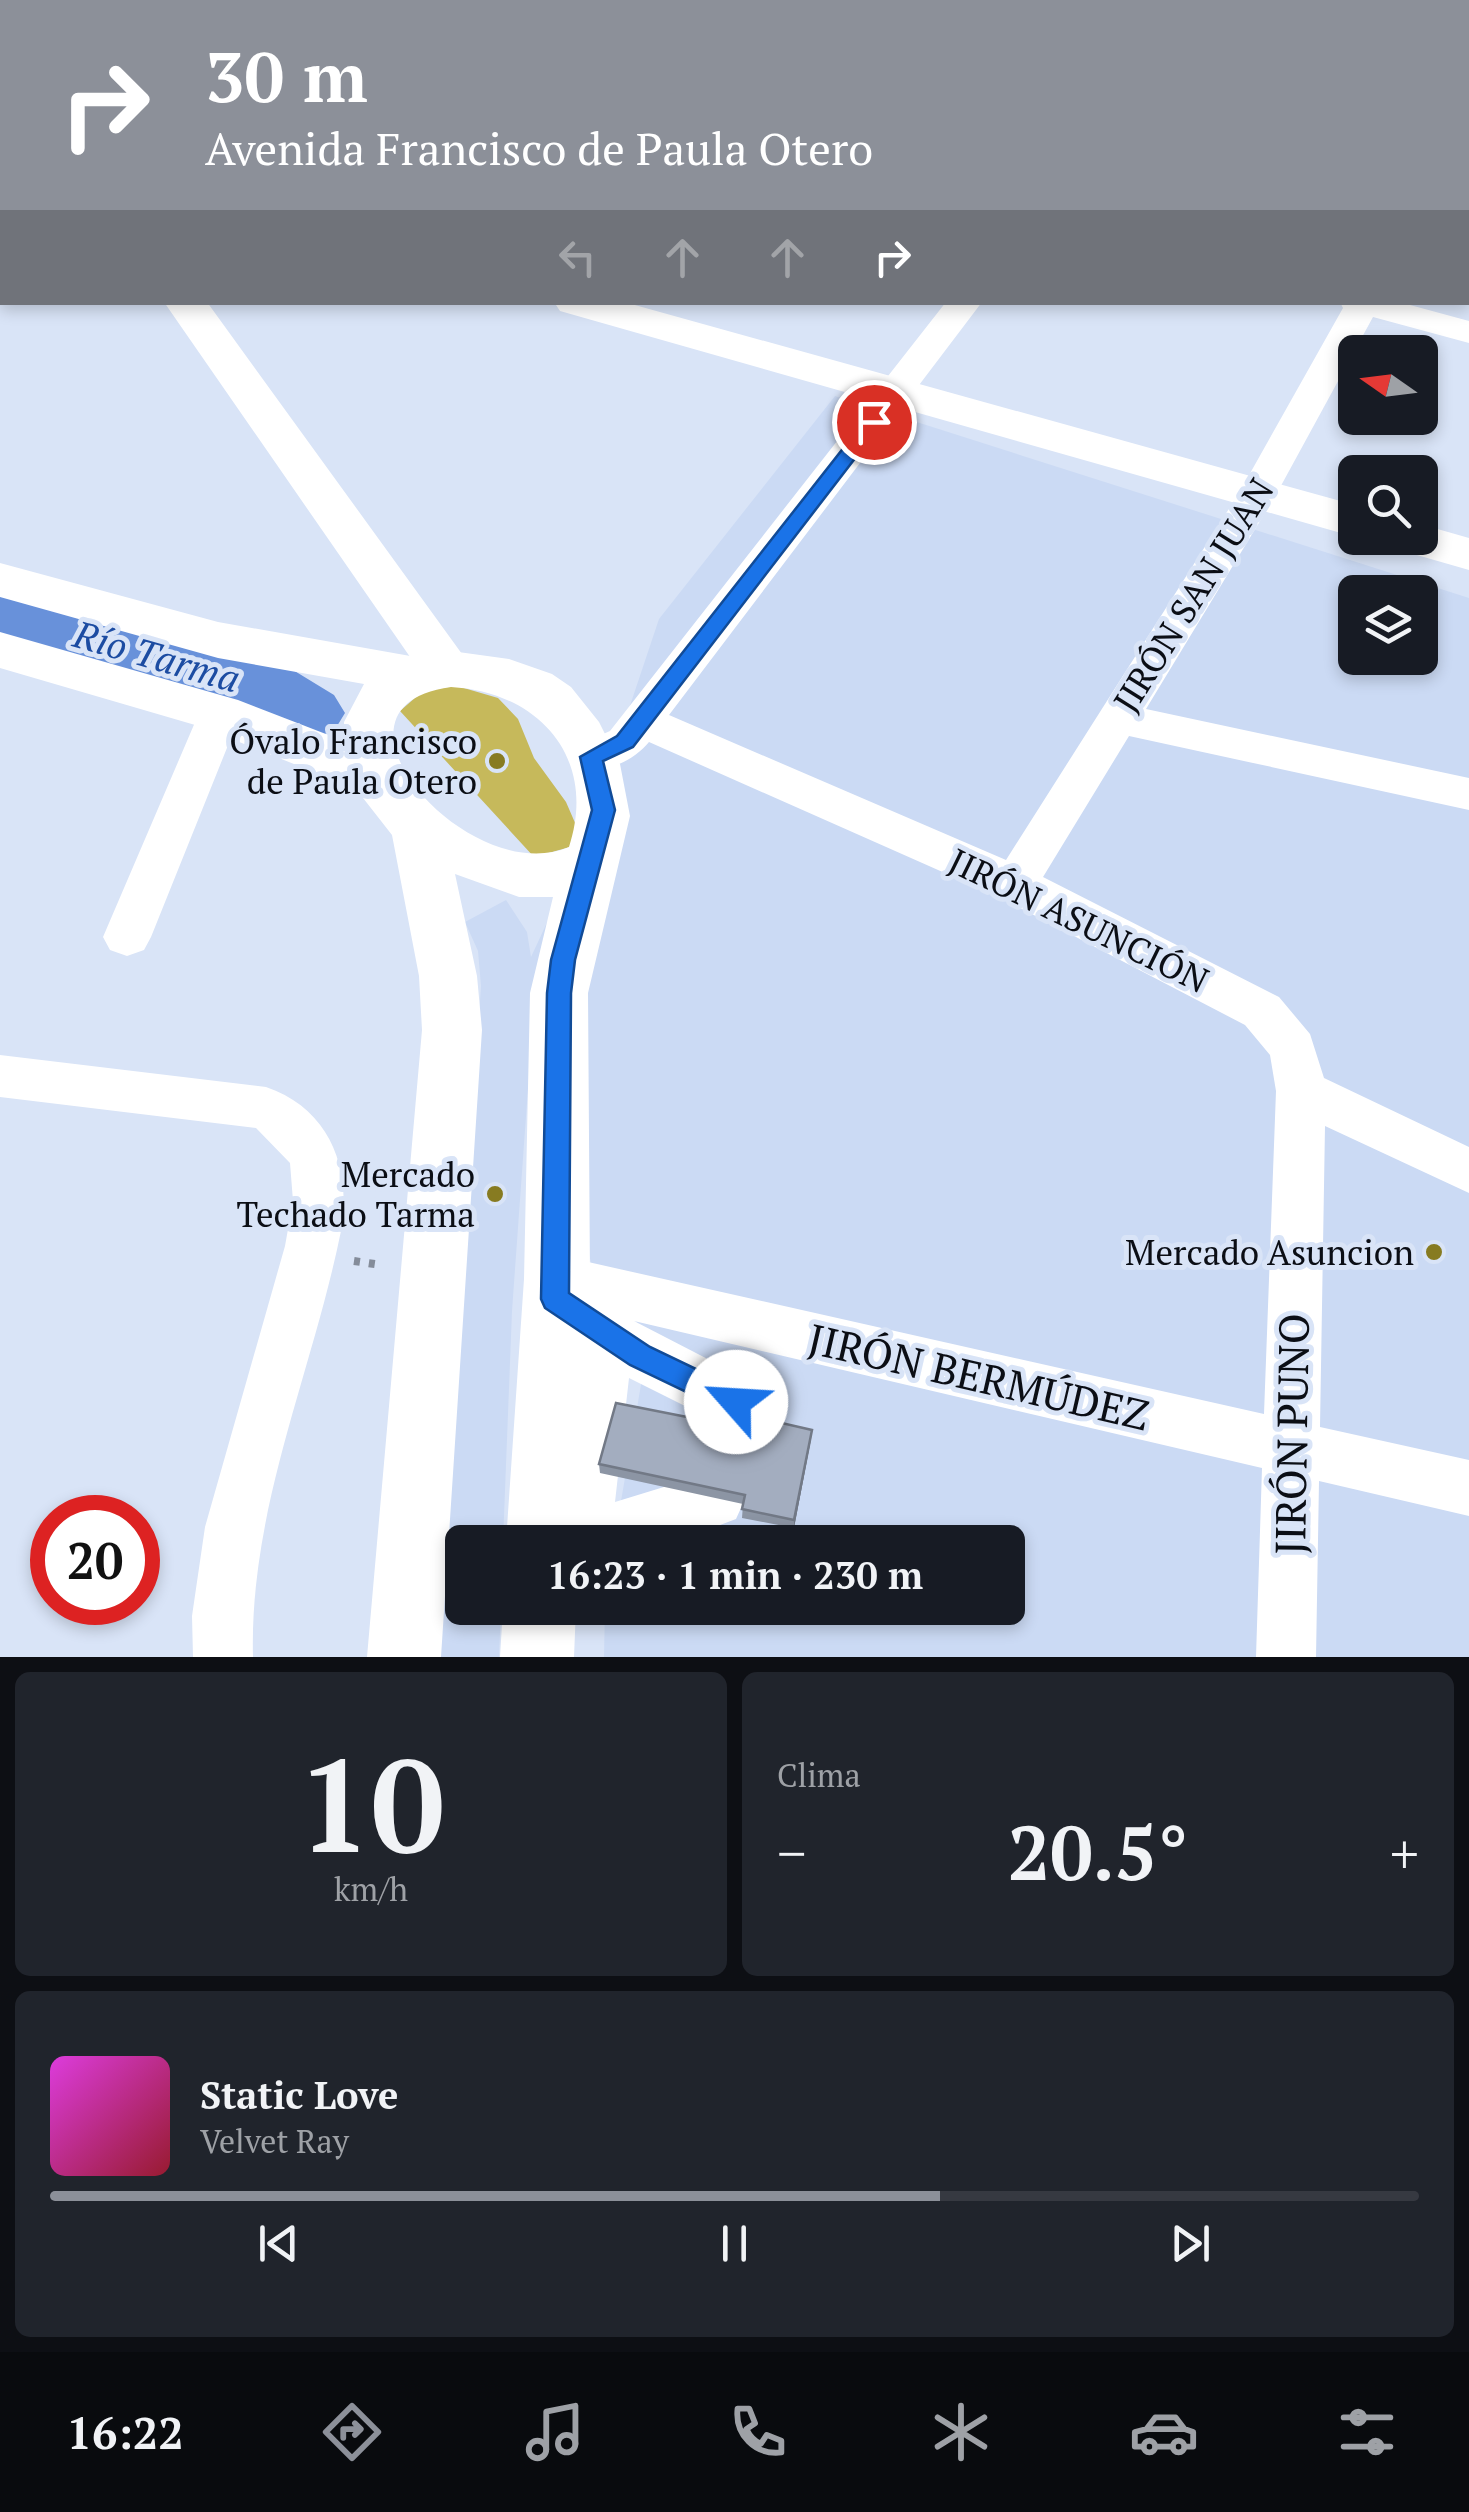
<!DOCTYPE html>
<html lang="es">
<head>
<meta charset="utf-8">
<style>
	:root { --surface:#171b24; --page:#20242c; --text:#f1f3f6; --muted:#9ea1a6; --line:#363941; --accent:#8c9099 }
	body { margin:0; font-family:"PT Serif",serif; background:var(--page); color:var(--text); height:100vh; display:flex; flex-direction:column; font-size:38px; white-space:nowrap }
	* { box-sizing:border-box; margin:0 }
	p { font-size:32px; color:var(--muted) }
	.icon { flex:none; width:55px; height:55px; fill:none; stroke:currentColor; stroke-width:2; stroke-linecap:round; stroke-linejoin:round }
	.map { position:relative; height:1657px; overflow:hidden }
	.sheet { display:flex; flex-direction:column; gap:15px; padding:15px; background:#0d0f14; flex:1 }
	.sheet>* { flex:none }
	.top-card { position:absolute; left:0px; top:0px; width:1470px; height:305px; box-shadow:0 5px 15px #0003; background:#8c9099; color:#fff; overflow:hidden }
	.needle { width:65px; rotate:284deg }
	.tools { position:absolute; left:1338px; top:335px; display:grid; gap:20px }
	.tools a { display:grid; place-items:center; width:100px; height:100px; border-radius:15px; background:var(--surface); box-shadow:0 5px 15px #0003; font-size:50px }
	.speed { position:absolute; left:30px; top:1495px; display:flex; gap:20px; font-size:50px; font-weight:700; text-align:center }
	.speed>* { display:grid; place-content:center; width:130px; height:130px; border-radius:50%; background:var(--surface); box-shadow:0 5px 15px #0003; line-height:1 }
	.speed .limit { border:15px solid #d22; background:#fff; color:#111 }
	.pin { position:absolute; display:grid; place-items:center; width:85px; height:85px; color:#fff; margin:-42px; border:5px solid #fff; border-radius:50%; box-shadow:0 2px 10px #0007 }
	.me { position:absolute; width:110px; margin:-55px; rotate:296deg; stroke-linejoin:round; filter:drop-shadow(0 0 8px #0008) }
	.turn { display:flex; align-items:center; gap:35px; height:210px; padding:0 40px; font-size:45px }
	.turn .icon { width:130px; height:130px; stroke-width:2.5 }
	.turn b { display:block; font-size:70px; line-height:85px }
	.lanes { display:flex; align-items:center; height:95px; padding:0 40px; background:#0003; justify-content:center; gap:50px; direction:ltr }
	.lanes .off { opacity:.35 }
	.big { font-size:75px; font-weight:700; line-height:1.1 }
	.sheet .tile { flex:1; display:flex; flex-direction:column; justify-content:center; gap:15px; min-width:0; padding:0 35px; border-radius:15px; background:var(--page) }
	.sheet .dial { align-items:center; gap:0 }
	.dial b { font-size:130px; line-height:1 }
	.song { display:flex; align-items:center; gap:30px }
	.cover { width:120px; height:120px; border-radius:15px; background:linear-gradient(135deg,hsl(300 70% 55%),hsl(350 70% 35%)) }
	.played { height:10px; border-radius:5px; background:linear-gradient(90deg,var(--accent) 65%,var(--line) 65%) }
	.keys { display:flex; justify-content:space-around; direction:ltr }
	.heat { display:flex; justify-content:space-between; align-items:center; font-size:55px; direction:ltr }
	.sheet .tiles { flex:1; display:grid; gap:15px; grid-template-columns:1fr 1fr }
	.tile:last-child { grid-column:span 2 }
	.trip { position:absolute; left:445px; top:1525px; width:580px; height:100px; border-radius:15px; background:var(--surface); box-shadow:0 5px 15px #0003; font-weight:700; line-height:100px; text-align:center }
	.menu { display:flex; height:160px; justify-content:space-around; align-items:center; background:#090b0e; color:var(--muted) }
	.menu .icon { width:70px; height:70px }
	.menu .active { color:var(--accent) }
	.menu b { font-size:45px; color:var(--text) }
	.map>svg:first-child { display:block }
</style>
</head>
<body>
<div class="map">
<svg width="1469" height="1657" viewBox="0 0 1469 1657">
	<rect width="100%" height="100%" fill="#d9e4f7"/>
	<!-- built -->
	<path fill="#cbdaf4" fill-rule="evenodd" d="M835,396L1469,598V1657H604L605,1608H1008V1542H614L649,1338L592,1267L533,1019L512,1311L503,1542H462V1608H501L499,1657H437L481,986L478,951L465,922L506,900L527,932L531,957L584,843L659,619ZM1355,592H1420V658H1355Z"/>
	<!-- green -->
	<path fill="#c6b95b" d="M0,0H664L2,2V164Z
		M457,686L498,698L518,719L534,758L566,802L579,832L570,847L534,857L400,711L424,690Z"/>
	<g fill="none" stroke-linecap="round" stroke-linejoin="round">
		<!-- river -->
		<path fill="#6891da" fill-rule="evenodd" d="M0,588L293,670L334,695L345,713L334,731L309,739L284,731L243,706L0,635Z"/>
		<!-- path -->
		<path stroke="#848c9a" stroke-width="8" stroke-dasharray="6 9" stroke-linecap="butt" d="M354,1261L381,1265"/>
		<!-- minor -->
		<path fill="#fff" fill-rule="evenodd" d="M670,0H700V2H671Z
			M847,0H888L890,2H849Z
			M1468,130H1469V150L1468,149Z
			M946,302H982L669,715L1006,860L1239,493L1343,308L1340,302H1399L1469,321V343L1373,317L1277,493L1146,709L1469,778V810L1129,736L1043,877L1279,997L1310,1034L1324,1078L1469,1147V1193L1325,1126L1320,1427L1469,1460V1516L1319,1481L1316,1657H1256L1262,1468L634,1321L756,1384L764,1403L749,1454L729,1462L709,1454L701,1435L705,1416L629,1378L615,1502L716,1471L736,1479L745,1499L736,1519L675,1542H529L537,1522L556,1514L577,1345C540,1319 516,1309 538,1262L557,1255L1264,1414L1276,1091L1270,1055L1245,1025L999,897L649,742C633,762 600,776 576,768L569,757L576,746L610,731Z
			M220,698L235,702L241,713L151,937L144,950L127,956L110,950L103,937L199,713L205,702Z
			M0,1055L266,1087C330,1109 352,1168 341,1231C312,1374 249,1509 253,1657H193L192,1616L205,1527L285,1246L293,1201L290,1163L256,1128L0,1097Z"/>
		<!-- major -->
		<path fill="#fff" fill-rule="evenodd" d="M0,190H2V214H0Z
			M164,302H207L462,654L470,667L462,680L444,685L426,680Z
			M554,302H624L1355,505V537L560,311Z
			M1420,524L1469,538V570L1396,549L1389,538H1420Z"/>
		<!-- highway -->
		<path fill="#fff" fill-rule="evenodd" d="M0,563L218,622L416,657L451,651L509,659L552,674L571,687L599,722L620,764L630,816L588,993L590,1279L578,1542H506L524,1279L530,993L553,897H519L455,874L477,976L482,1030L441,1657H367L422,1030L419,976L392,835L356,789L202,727L0,668V632L238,700L344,741V722L364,684L218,658L0,597ZM451,687C539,692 598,758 569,847C469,890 306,706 451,687Z
			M503,1608H576L574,1657H500Z"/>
	</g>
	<!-- wall -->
	<path fill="#8c95a4" d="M0,83H2V163L0,162Z
		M758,1431L811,1439L794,1528L742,1518L743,1504L600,1473L599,1464Z"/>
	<!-- shaded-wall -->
	<path fill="#727986" d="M812,1430L811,1439L794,1528V1520Z"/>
	<!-- building -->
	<path fill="#a3adbf" stroke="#727986" stroke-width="2.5" d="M0,83H2V124L0,123Z
		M616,1403L758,1431L760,1418L812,1430L794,1520L742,1509L745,1495L599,1464Z"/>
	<!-- route -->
	<path fill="#1a73e8" stroke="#114b97" stroke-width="2.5" d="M867,418L883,422L633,747L603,761L615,810L575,960L571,993L569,1293L650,1347L746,1393L750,1402L746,1412L736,1416L630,1365L545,1308L541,1299L547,993L551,960L592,810L580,757L617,736Z"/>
	<!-- markers -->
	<g fill="#877b21" stroke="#d9e4f7" stroke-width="4">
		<circle cx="497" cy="761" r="10"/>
		<circle cx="495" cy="1194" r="10"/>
		<circle cx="1434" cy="1252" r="10"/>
	</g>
	<g text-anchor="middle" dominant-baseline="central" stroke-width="10" stroke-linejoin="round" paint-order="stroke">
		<!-- street labels -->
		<g font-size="35" fill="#0b0e15" stroke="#d9e4f7">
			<text transform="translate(1193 595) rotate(-58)">JIRÓN SAN JUAN</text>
			<text transform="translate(1079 920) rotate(26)">JIRÓN ASUNCIÓN</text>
		</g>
		<!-- poi labels -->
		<g font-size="35" fill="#0b0e15" stroke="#d9e4f7" text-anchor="end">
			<text x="477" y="741">Óvalo Francisco<tspan x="477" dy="40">de Paula Otero</tspan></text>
			<text x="475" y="1174">Mercado<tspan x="475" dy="40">Techado Tarma</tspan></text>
			<text x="1414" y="1252">Mercado Asuncion</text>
		</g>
		<!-- water labels -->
		<g font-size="38" font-style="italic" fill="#1c4ca2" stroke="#d9e4f7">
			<text transform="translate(157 656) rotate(16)">Río Tarma</text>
		</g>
		<!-- near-street labels -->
		<g font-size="42" fill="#0b0e15" stroke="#d9e4f7">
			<text transform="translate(979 1376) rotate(13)">JIRÓN BERMÚDEZ</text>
			<text transform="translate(1291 1434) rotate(-89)">JIRÓN PUNO</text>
		</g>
	</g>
</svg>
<div class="tools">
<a><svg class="needle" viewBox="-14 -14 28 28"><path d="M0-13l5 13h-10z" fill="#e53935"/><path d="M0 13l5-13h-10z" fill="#9ea1a6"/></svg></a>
<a><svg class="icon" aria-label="search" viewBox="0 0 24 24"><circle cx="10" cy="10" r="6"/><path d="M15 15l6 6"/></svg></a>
<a><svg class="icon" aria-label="layers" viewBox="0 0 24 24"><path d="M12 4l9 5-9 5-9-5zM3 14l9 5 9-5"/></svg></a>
</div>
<div class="speed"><div class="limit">20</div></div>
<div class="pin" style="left:874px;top:422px;background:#d93025"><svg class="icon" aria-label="arrive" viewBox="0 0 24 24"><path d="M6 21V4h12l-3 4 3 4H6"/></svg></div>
<svg class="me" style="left:736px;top:1402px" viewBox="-20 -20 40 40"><circle r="19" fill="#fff"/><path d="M0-13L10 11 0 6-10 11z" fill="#1a73e8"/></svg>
<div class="trip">16:23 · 1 min · 230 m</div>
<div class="top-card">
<div class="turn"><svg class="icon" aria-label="right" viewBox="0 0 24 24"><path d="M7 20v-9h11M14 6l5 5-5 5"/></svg><div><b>30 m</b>Avenida Francisco de Paula Otero</div></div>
<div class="lanes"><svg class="icon off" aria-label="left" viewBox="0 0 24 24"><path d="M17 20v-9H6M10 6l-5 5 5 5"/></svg><svg class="icon off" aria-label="ahead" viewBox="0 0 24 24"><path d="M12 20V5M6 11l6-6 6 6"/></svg><svg class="icon off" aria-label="ahead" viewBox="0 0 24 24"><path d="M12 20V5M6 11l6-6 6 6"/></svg><svg class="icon" aria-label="right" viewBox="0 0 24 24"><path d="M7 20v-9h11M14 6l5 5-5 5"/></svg></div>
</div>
</div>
<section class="sheet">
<div class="tiles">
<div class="tile dial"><b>10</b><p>km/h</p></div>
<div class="tile"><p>Clima</p>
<div class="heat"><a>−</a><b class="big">20.5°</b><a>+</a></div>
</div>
<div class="tile">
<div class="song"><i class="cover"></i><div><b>Static Love</b><p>Velvet Ray</p></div></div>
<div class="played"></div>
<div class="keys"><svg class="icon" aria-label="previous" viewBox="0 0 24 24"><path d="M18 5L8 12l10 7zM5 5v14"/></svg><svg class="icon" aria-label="pause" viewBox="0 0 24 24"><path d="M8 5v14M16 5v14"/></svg><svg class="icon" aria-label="next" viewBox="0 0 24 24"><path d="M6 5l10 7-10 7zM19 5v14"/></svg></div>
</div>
</div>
</section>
<nav class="menu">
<b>16:22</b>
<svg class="icon active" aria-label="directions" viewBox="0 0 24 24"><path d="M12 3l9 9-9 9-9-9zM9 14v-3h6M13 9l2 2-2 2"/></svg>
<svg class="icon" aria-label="music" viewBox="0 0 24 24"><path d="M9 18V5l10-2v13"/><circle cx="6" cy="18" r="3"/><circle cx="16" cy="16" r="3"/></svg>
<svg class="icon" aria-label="phone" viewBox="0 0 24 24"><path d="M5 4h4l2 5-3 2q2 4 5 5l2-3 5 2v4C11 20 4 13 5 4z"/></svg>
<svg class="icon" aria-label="climate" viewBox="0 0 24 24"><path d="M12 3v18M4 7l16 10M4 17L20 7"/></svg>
<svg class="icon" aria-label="car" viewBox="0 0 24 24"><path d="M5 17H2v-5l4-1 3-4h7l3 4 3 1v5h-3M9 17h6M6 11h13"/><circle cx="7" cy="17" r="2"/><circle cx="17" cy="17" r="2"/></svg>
<svg class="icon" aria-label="filters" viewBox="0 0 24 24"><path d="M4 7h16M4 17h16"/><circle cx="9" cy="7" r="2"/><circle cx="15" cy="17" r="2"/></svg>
</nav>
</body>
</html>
